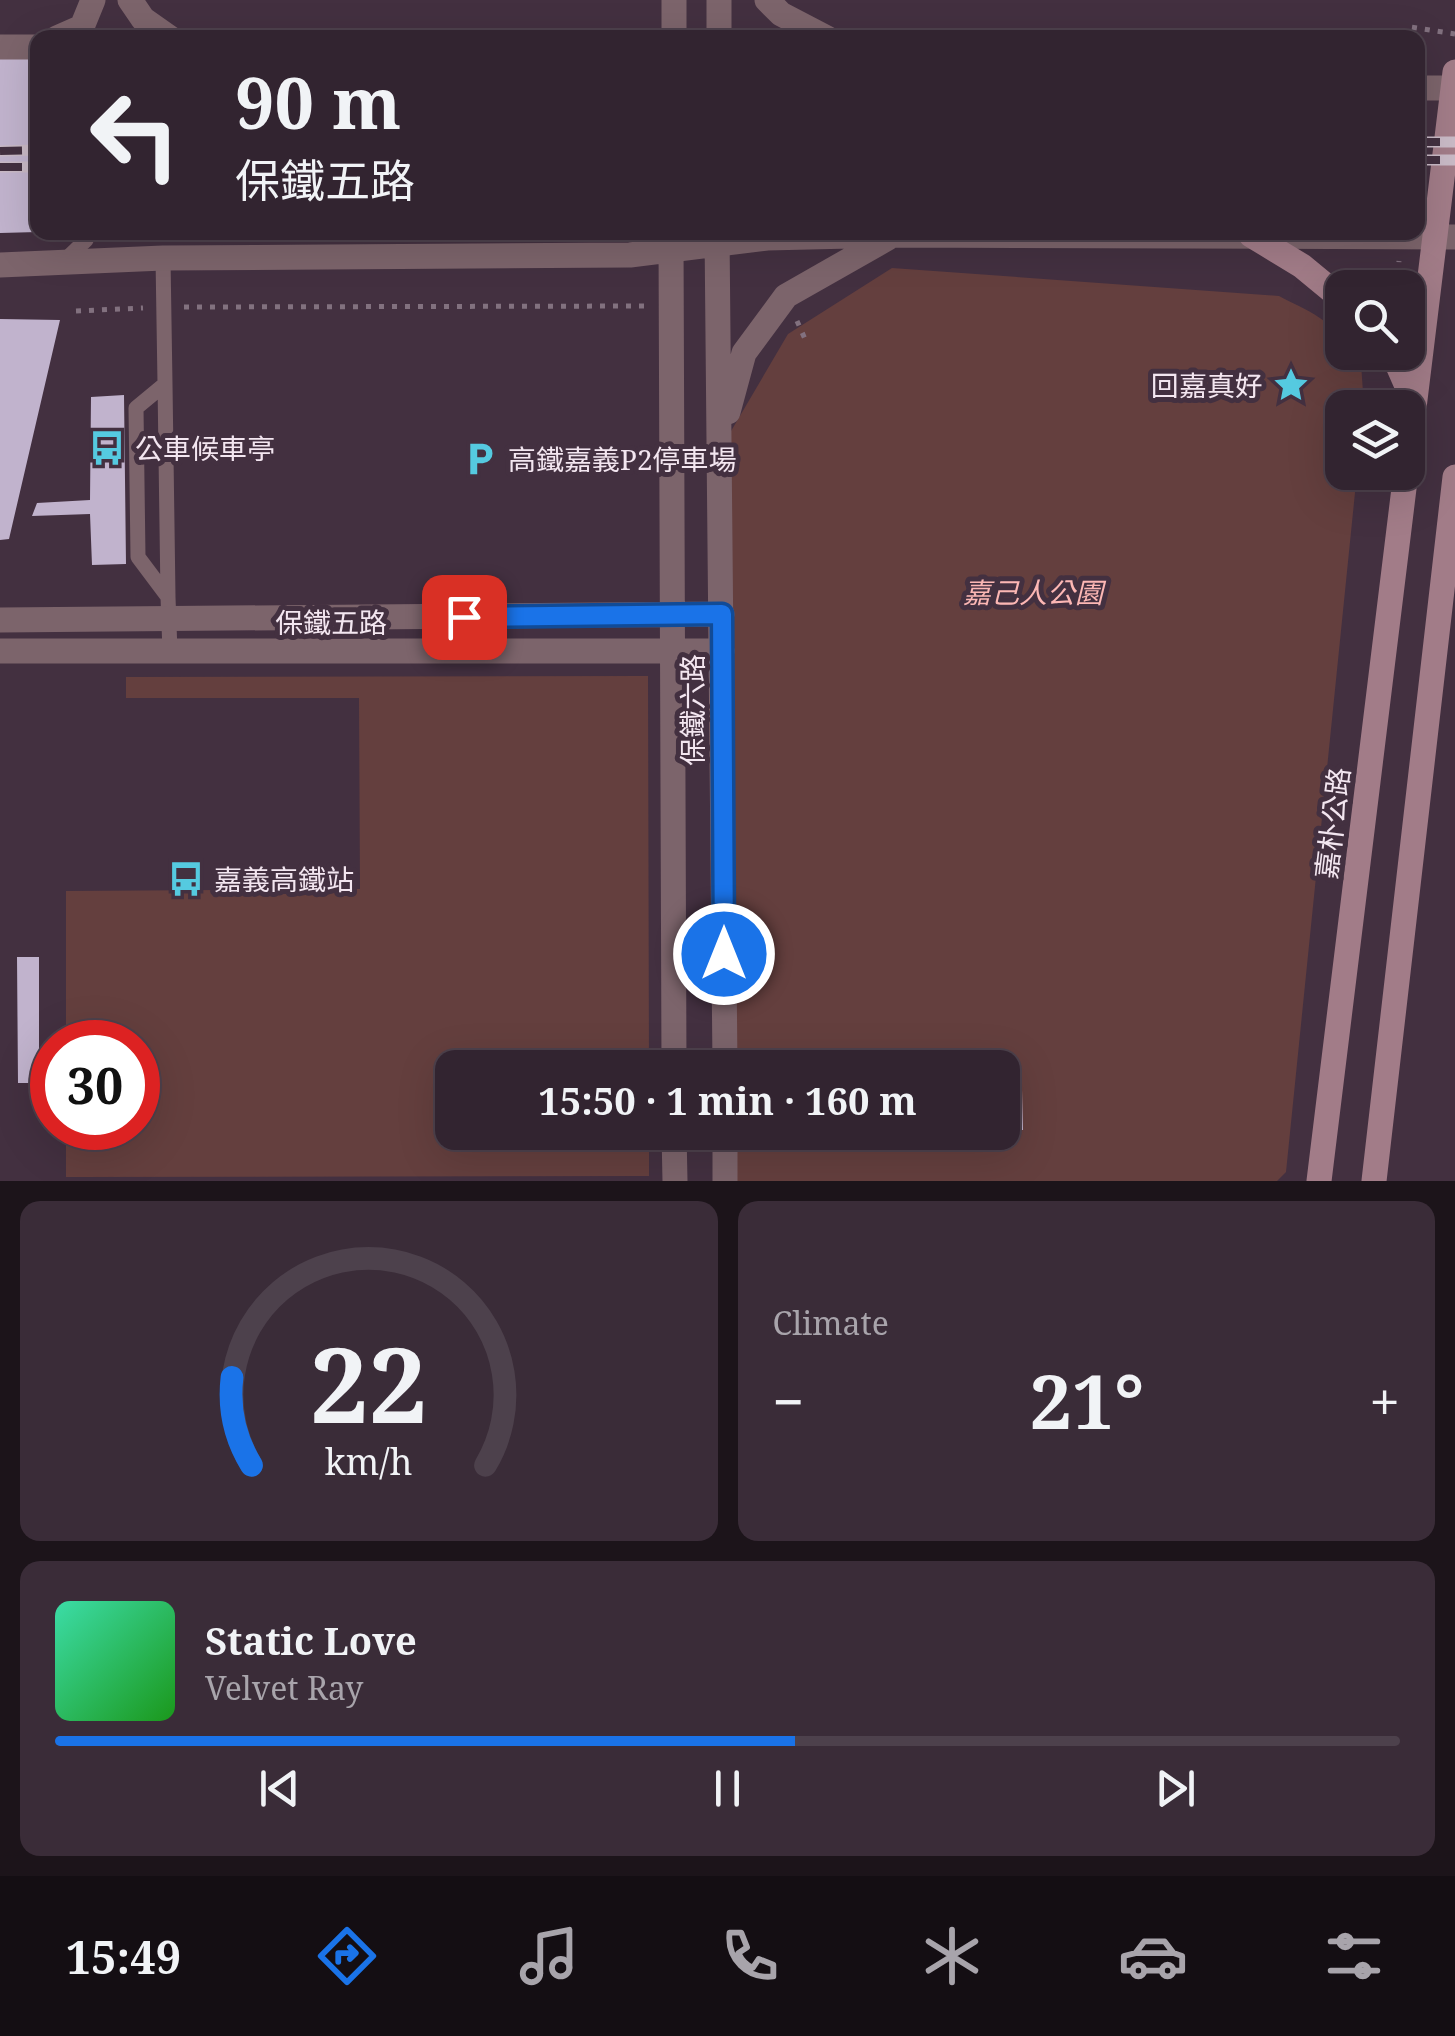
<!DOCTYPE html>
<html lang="en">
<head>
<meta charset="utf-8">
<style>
	:root { --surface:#322430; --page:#3a2c38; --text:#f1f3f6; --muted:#a8a4ab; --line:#4d414c; --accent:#1a73e8 }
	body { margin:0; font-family:"Noto Serif","Noto Sans TC",serif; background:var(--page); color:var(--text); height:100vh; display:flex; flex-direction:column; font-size:38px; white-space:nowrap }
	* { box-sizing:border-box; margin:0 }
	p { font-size:32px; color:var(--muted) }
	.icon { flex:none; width:55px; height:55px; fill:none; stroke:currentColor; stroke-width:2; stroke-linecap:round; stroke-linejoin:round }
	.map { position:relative; height:1181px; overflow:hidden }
	.panel { display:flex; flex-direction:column; gap:20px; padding:20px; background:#1c141a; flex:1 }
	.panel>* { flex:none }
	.top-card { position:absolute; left:30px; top:30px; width:1395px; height:210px; border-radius:20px; box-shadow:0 10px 40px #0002,0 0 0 2px var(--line); background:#322430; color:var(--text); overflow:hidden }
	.buttons { position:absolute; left:1325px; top:270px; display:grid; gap:20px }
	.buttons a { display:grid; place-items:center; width:100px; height:100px; border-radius:20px; background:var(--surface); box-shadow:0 10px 40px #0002,0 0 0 2px var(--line); font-size:50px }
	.speed { position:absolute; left:30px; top:1020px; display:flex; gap:20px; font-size:50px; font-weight:700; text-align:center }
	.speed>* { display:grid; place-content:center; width:130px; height:130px; border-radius:50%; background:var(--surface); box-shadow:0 10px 40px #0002,0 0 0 2px var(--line); line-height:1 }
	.speed .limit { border:15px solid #d22; background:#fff; color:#111 }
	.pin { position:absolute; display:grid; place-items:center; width:85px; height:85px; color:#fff; margin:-42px; border-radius:20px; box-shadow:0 5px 15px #0006 }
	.me { position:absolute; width:110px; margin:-55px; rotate:0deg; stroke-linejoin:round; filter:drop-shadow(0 0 8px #0008) }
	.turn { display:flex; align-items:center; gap:35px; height:210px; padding:0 40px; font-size:45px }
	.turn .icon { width:130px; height:130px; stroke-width:2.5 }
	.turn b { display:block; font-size:70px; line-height:85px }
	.big { font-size:75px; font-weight:700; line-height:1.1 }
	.panel .tile { flex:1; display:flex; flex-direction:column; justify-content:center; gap:15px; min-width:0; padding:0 35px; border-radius:20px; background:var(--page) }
	.panel .dial { align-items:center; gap:0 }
	.dial svg { height:260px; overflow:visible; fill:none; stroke:var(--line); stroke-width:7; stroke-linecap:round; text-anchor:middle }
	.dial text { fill:var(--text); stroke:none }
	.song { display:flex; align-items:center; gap:30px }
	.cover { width:120px; height:120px; border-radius:15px; background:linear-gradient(135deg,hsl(160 70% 55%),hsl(120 70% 35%)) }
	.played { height:10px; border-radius:5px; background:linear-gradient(90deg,var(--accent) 55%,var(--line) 55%) }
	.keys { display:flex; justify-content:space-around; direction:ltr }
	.heat { display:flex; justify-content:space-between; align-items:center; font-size:55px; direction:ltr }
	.panel .tiles { flex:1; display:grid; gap:20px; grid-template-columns:1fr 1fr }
	.tile:last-child { grid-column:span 2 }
	.trip { position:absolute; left:435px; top:1050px; width:585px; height:100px; border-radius:20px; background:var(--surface); box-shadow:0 10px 40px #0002,0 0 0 2px var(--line); font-weight:700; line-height:100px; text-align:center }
	.tabs { display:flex; height:160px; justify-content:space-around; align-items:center; background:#140e13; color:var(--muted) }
	.tabs .icon { width:70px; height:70px }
	.tabs .selected { color:var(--accent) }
	.tabs b { font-size:45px; color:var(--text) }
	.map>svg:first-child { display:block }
</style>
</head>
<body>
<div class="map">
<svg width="1455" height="1181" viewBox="0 0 1455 1181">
	<rect width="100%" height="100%" fill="#433040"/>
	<!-- green -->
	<path fill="#643f3e" d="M892,268L1279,296C1303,309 1342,322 1342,352L1352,353L1361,363L1364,407L1342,408V472L1357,473L1286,1172L1277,1181H725V1133L1002,1132V1068L725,1067L724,443L788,334Z
		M648,676L649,1067L452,1068V1132L649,1133V1176L66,1177V1128H138V1042H66V891L360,889L359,698H126V677Z"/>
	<!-- building -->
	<path fill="#c1b3cd" d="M0,54H38V232L0,233Z
		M0,319L60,320L9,539L0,540Z
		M124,395L126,564L92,565L90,514L32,516L37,503L90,500L91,397Z
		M17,957H39V1058L50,1059V1083H18Z
		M1022,1090L1023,1130L1002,1131V1091Z"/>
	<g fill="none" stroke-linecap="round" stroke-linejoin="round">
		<!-- path -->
		<path stroke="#82717f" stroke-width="5" stroke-dasharray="5 8" stroke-linecap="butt" d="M1410,38V27L1455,34
			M1397,288L1399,261
			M184,307L648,306
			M76,311L143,308
			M797,321L805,339
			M1341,364L1355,352"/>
		<!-- service -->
		<path stroke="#7c646b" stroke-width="15" d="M163,258L165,384L136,408L138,557L168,597L170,652
			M63,262L86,240L89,232
			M165,384L168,597"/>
		<!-- minor -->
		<path stroke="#7c646b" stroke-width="25" d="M130,0L143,19L170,38
			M674,0V38
			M767,0L781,14L827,38
			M57,38L82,27L93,0
			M719,38V0
			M0,47H38
			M1418,88H1455
			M717,232L725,1068
			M671,237L674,1068
			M0,265L163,258L630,255L767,238L893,235L1455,237
			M728,412L744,353L786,296L888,238
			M0,620L722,614
			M0,651H722
			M674,1132L675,1181
			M725,1132V1181"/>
		<!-- secondary -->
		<path stroke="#a27c88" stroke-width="25" d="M1251,235L1302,266L1342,299
			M1392,352L1414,402
			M1408,457L1455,72
			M1319,1181L1406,472
			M1374,1181L1455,477"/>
		<defs>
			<path id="rail" d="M1418,142H1455
				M0,151L38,150
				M1418,160H1455
				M0,167H38"/>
		</defs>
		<!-- rail casing -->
		<use href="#rail" stroke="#c9bac6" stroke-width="11"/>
		<!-- rail -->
		<use href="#rail" stroke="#433040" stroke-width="8" stroke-dasharray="22" stroke-linecap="butt"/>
	</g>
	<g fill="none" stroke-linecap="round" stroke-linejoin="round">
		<defs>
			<path id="route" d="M464,617L722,614L724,954"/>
		</defs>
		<!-- route casing -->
		<use href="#route" stroke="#114b97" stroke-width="25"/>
		<!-- route -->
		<use href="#route" stroke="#1a73e8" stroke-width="18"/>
	</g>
	<!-- icons -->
	<defs>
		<symbol id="sight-bare" viewBox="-9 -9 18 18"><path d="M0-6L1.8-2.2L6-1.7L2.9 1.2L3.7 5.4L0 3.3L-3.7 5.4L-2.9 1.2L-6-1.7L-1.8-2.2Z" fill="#55cae0" stroke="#433040" stroke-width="2.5" paint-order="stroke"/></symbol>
		<symbol id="bus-bare" viewBox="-9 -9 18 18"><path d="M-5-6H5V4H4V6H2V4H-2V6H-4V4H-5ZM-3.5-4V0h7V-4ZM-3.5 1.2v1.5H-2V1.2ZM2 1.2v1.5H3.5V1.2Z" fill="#55cae0" stroke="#433040" stroke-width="2.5" paint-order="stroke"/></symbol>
		<symbol id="parking-bare" viewBox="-9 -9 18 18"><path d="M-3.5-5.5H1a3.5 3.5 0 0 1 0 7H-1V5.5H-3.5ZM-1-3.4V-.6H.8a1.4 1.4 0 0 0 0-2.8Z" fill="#55cae0" stroke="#433040" stroke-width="2.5" paint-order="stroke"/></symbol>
	</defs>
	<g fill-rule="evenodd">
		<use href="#sight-bare" x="1266" y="360" width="50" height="50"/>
		<use href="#bus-bare" x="82" y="423" width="50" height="50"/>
		<use href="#parking-bare" x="455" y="434" width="50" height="50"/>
		<use href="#bus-bare" x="161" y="854" width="50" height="50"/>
	</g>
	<g text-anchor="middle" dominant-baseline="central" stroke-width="10" stroke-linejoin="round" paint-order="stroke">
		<!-- poi labels -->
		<g font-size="28" fill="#f3e6f0" stroke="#433040" text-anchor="start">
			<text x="1263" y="385" text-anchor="end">回嘉真好</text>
			<text x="135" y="448">公車候車亭</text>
			<text x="508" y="459">高鐵嘉義P2停車場</text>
			<text x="214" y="879">嘉義高鐵站</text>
		</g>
		<!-- park labels -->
		<g font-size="28" font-style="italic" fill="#fcb7b4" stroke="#433040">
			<text x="1033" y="592">嘉己人公園</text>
		</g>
		<!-- street labels -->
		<g font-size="28" fill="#f3e6f0" stroke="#433040">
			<text x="331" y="622">保鐵五路</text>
			<text transform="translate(692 710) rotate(-90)">保鐵六路</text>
			<text transform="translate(1332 823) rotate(-83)">嘉朴公路</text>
		</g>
	</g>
</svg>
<div class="buttons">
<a><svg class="icon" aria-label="search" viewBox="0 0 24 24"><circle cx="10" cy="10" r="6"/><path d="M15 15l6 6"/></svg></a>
<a><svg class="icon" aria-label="layers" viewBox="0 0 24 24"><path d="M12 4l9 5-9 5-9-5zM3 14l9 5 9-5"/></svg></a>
</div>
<div class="speed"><div class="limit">30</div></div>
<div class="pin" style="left:464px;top:617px;background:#d93025"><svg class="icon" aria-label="arrive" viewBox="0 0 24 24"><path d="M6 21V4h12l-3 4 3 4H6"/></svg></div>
<svg class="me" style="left:724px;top:954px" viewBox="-20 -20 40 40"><circle r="17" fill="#1a73e8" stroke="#fff" stroke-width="3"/><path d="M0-11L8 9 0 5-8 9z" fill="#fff"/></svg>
<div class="trip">15:50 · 1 min · 160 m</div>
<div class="top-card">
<div class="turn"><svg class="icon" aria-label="left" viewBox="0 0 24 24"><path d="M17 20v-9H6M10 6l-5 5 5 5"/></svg><div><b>90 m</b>保鐵五路</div></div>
</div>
</div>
<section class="panel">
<div class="tiles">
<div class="tile dial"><svg viewBox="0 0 100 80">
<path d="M14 69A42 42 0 1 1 86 69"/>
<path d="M14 69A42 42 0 0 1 8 42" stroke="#1a73e8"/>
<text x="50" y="56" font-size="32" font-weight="700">22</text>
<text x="50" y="72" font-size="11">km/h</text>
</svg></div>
<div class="tile"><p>Climate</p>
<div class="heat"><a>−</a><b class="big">21°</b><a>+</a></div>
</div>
<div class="tile">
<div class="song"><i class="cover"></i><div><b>Static Love</b><p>Velvet Ray</p></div></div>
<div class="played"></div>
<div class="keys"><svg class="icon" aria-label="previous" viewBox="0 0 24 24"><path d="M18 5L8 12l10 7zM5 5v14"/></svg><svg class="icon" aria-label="pause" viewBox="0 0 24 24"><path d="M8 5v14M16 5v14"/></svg><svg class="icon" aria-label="next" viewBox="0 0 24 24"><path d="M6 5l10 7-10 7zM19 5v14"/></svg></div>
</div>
</div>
</section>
<nav class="tabs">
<b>15:49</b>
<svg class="icon selected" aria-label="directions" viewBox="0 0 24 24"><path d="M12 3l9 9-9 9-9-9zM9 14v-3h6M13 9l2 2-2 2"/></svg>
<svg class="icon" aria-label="music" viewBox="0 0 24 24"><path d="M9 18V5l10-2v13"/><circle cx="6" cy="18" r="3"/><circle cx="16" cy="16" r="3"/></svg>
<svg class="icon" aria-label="phone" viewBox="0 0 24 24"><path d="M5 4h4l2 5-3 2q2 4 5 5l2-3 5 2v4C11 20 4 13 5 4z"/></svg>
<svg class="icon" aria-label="climate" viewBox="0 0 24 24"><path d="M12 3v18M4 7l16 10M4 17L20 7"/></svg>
<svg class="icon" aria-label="car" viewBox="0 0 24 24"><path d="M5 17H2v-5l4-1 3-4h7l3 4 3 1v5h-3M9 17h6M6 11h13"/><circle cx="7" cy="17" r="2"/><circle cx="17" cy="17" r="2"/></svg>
<svg class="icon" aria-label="filters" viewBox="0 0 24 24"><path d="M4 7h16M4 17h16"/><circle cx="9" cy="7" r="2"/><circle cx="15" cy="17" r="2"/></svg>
</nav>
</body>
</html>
